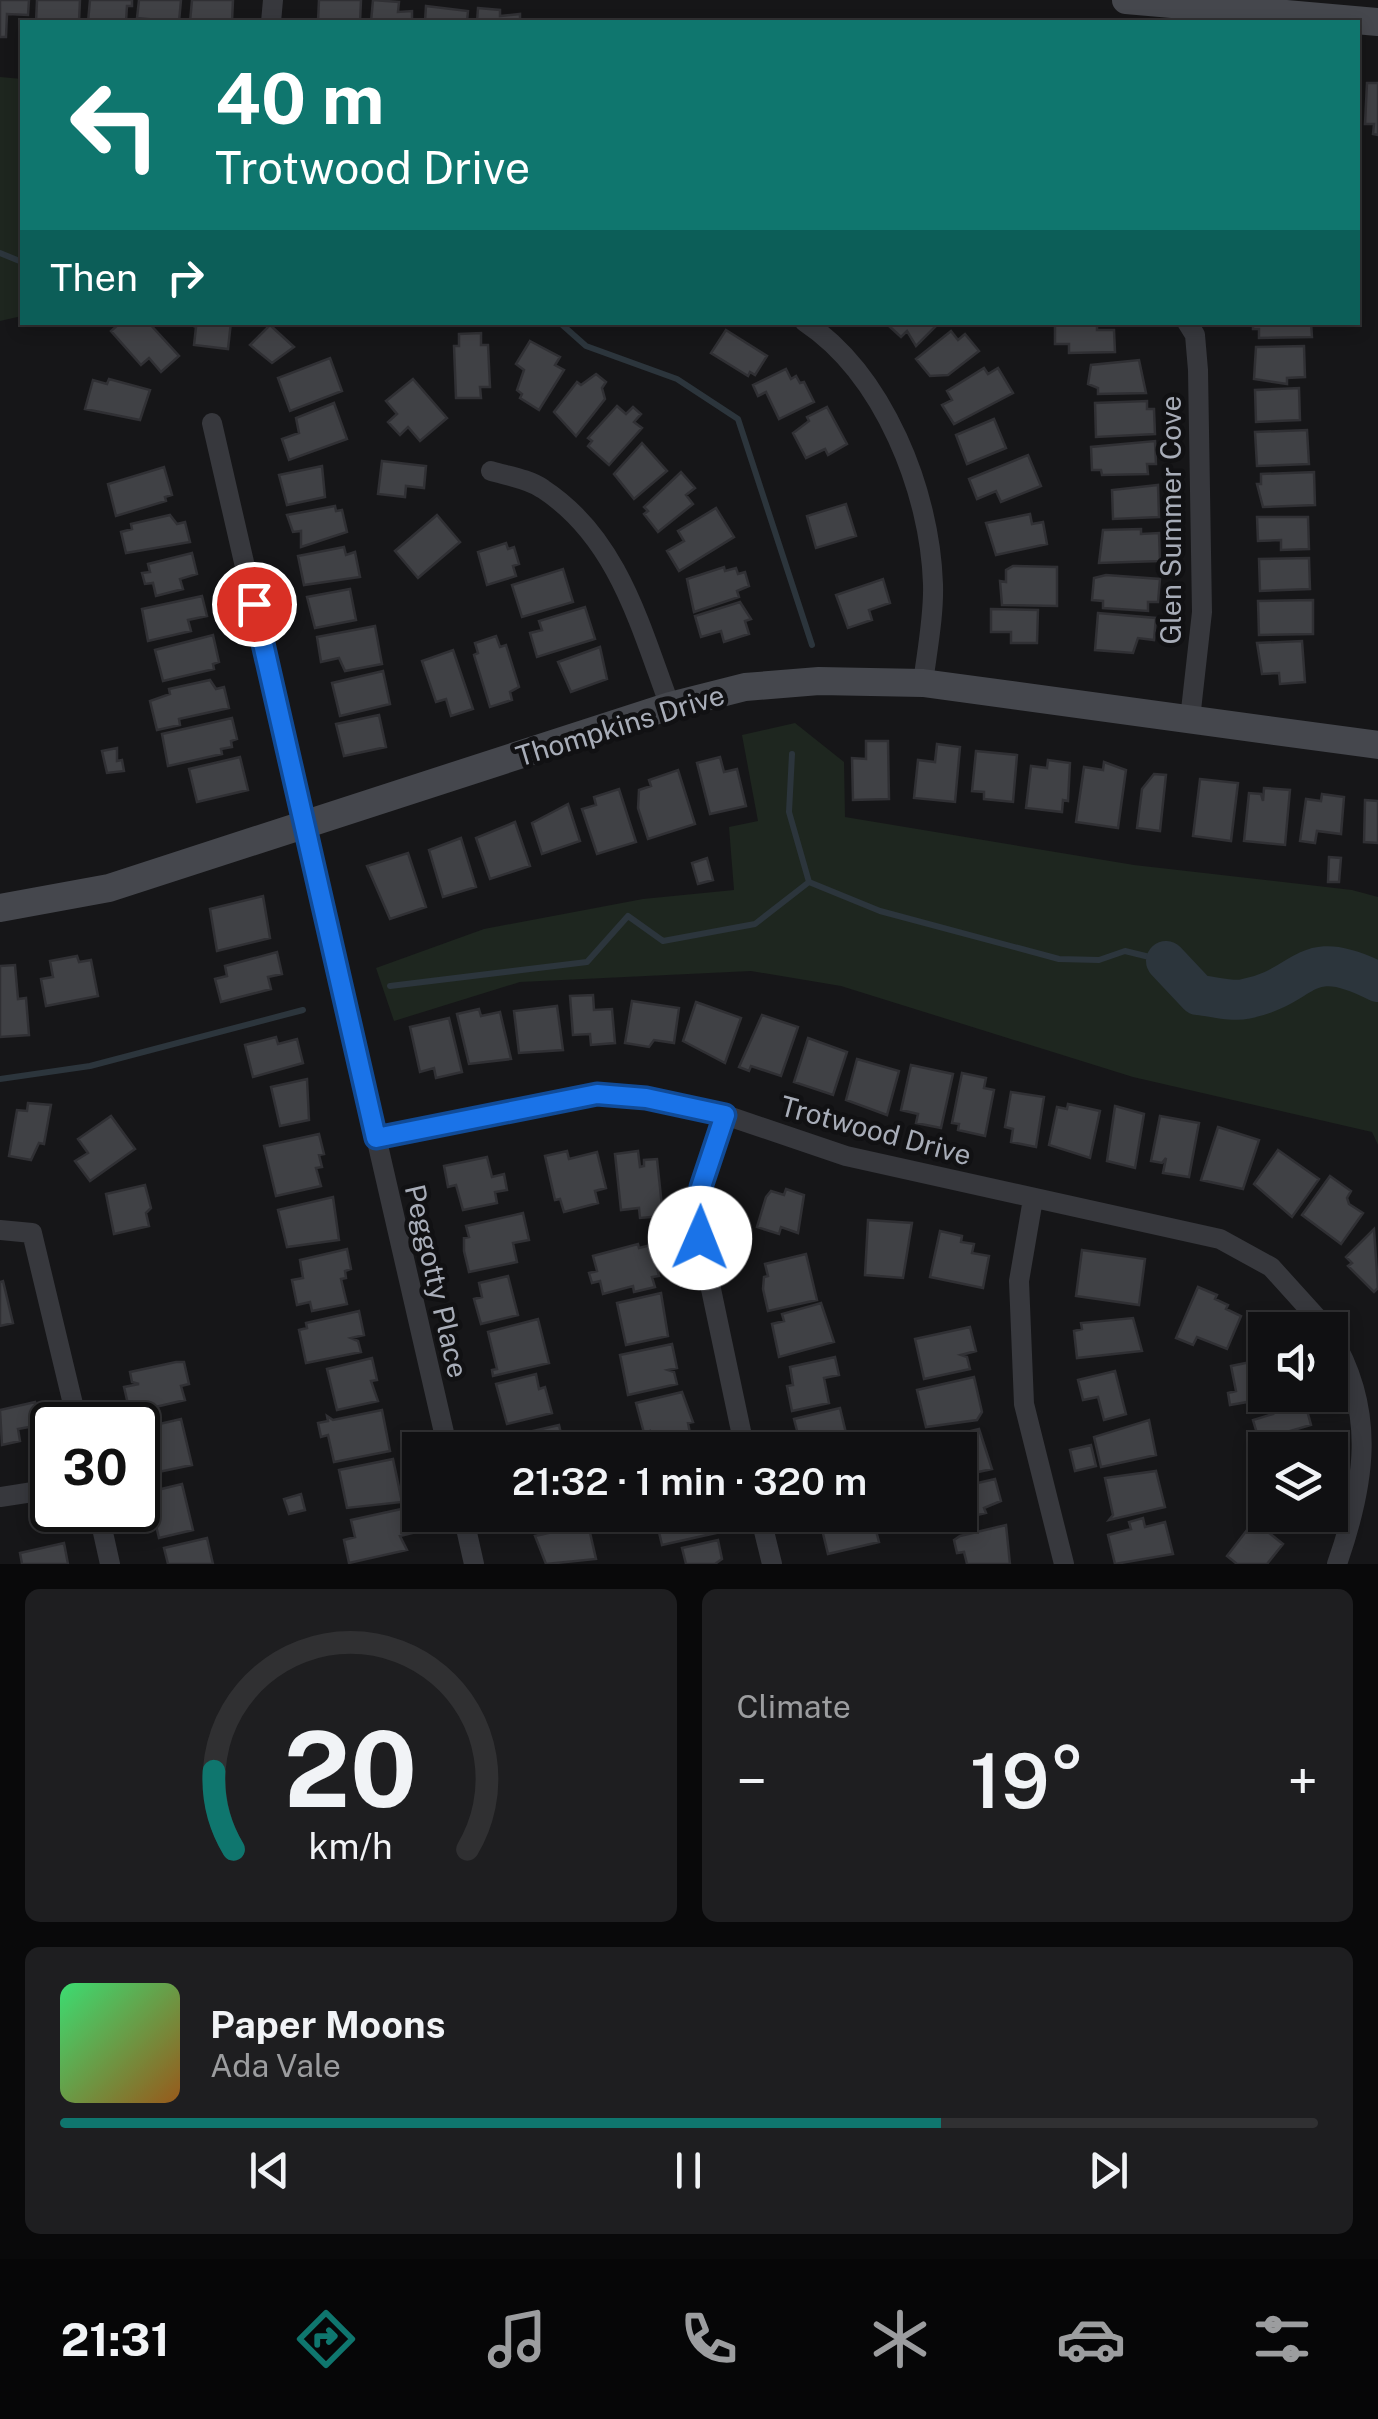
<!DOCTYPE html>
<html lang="en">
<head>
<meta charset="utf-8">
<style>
	:root { --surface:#101012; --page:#1e1e20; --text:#f1f3f6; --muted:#9c9d9f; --line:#303032; --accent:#0f766e }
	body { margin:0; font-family:"Public Sans",sans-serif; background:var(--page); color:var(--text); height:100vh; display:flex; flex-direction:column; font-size:38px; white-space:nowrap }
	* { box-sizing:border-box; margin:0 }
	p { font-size:32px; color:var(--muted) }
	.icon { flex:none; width:55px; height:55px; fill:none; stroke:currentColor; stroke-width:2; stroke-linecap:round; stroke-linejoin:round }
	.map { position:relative; height:1564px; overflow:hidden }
	.panel { display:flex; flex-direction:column; gap:25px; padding:25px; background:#09090a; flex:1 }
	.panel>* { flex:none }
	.guide { position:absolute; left:20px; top:20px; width:1340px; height:305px; border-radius:0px; box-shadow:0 5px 15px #0003,0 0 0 2px var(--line); background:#0f766e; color:#fff; overflow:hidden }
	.buttons { position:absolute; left:1248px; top:1312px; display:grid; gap:20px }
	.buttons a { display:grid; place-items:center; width:100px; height:100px; border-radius:0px; background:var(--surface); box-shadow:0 5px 15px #0003,0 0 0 2px var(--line); font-size:50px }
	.speed { position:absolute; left:30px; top:1402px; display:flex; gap:20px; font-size:50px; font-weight:700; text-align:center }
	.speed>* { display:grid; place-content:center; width:130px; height:130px; border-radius:50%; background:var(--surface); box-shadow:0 5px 15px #0003,0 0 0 2px var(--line); line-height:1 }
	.speed .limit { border:5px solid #111; border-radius:15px; background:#fff; color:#111 }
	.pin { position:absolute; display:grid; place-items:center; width:85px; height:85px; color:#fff; margin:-42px; border:5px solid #fff; border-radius:50%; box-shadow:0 2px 10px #0007 }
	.me { position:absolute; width:110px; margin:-55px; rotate:1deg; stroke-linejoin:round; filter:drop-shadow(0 0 8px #0008) }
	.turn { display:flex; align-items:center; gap:35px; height:210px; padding:0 30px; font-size:45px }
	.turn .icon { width:130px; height:130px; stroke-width:2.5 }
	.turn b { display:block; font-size:70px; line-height:85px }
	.then { display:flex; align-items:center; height:95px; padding:0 30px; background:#0003; gap:20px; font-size:38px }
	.big { font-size:75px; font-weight:600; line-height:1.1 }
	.panel .tile { flex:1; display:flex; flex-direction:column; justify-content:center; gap:15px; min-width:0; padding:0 35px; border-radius:15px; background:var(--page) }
	.panel .dial { align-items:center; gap:0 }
	.dial svg { height:260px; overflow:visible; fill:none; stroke:var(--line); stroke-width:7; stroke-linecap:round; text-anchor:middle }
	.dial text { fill:var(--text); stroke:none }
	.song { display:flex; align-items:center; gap:30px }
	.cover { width:120px; height:120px; border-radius:15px; background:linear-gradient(135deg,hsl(140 70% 55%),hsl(30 70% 35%)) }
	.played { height:10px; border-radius:5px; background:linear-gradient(90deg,var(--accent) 70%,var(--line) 70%) }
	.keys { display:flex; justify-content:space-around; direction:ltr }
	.heat { display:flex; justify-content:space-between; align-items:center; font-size:55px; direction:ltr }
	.panel .tiles { flex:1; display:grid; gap:25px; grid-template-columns:1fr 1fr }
	.tile:last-child { grid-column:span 2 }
	.trip { position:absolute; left:402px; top:1432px; width:575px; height:100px; border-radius:0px; background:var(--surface); box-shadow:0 5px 15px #0003,0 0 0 2px var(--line); font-weight:600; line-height:100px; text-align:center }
	.tab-bar { display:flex; height:160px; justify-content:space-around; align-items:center; background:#060607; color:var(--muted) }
	.tab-bar .icon { width:70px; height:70px }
	.tab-bar .on { color:var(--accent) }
	.tab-bar b { font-size:45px; color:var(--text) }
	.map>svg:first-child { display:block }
</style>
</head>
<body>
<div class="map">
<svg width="1378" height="1564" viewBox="0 0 1378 1564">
	<rect width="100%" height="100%" fill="#161618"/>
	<!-- green -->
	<path fill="#1e261f" d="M0,77L22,79V316L0,321Z
		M795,723L844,762L845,817L1134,865L1352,890L1378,897V1145L1372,1132L1133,1077L841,986L751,971L520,982L394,1021L376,968L484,929L643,899L734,890L729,827L758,821L742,735Z"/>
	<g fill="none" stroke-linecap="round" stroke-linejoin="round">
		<!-- stream -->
		<path stroke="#2c353c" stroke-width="6" d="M0,253L22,262
			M559,322L586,346L677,379L738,419L812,645
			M792,754L789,812L809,882L880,911L1059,959L1099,960L1125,951L1166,961
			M390,986L587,962L628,916L663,941L755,924L809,882
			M0,1079L90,1066L303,1010"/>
		<!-- river -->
		<path stroke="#2c353c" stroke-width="40" d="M1166,961L1198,995C1212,996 1232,1002 1245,999C1308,987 1302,943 1378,982"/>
	</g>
	<!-- building -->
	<path fill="#404145" stroke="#303034" stroke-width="2.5" d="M0,0H29L28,15L7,14L6,37H0Z
		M37,0H80L79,22H36Z
		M90,0H132V6H127L126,22H88Z
		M139,0H181L179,22L137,18Z
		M192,0H233L232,22H190Z
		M319,0H361L360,22H307L318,21Z
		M373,0L399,2L398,12L412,11V22H371Z
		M426,6L468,11L467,22H425Z
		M478,8L500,10V16L520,14V22H477Z
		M1367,83H1378V135L1373,134L1374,124H1365Z
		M121,322H148L179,356L161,372L149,358L141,365L111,331Z
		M185,322H231L228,349L194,345L196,327Z
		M892,322H940L916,346L907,331L901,337L889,326Z
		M1055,322H1097V330H1114L1115,352L1069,353V344H1055Z
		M1311,322L1312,337L1259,338V329H1253V322Z
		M270,325L294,347L272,363L250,345Z
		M726,330L767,356L755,375L750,372L748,376L711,353Z
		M951,331L958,340L965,334L979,351L948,375L930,376L916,359Z
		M481,333V345H488L490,387H480L481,398H456L454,346H459V334Z
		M530,341L560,357L555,365L564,370L539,410L520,398L522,394L517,390L524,370L516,364Z
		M1304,346L1305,377L1287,378V384L1254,379L1256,347Z
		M330,358L342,391L290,411L278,378Z
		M1139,360L1146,393L1098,394V388L1088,384L1091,365Z
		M984,368L988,374L998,368L1013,393L954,424L942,405L952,400L947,391Z
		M786,369L791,379L796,376L800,383L804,382L814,402L779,419L766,392L758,396L753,385Z
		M596,374L606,382L602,388L605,399L576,436L554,412L577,382L581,385Z
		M109,379L150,390L140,420L85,409L93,380L107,384Z
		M413,379L447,418L420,441L408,427L400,435L388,422L397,414L386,401Z
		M1299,388L1300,420L1256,422L1255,390Z
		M1147,401V409H1154L1155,434L1096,437L1095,403Z
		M334,403L347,439L289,460L282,439L299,433L296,418Z
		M617,406L626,414L633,407L641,414L634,422L642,428L609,465L588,446L592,441L588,438Z
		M827,407L847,444L828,455L825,449L806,458L793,433L809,421L807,417Z
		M994,419L1006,448L967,464L956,435Z
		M1307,430L1309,464L1257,466L1255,432Z
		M1155,441L1156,464H1147L1148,474L1102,475L1101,470H1092L1091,447Z
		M642,443L667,471L634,499L614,474Z
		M1028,455L1041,486L1001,502L996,491L977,499L969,479Z
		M382,461L426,466L424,488L406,486L405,497L378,494Z
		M322,466L325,497L287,505L279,475Z
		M164,467L172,495L165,497L166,501L116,516L108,484Z
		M681,472L695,488L686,495L693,504L658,532L644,514L648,511L644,507Z
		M1314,472L1315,505L1263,507L1257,484H1261V474Z
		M1158,485L1159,517L1113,519L1112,490Z
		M846,504L856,536L816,548L807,516Z
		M335,506L336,511L342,510L347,532L301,547V531L293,532L287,515Z
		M716,508L734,537L679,571L667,551L684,541L678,531Z
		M1030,514L1032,524L1043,522L1047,544L996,555L986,523Z
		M170,515L177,524L185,522L190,542L126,553L121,532L132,529L131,524Z
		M437,515L460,542L418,578L395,551Z
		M1257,517H1308L1309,549L1281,550V540L1258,541Z
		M1141,529V534L1159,533L1160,561L1099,563L1103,530Z
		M506,543L508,549L514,547L519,564L513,566L516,576L487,585L478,552Z
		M344,547L346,555L355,552L360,577L304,585L298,556Z
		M192,553L197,574L180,579L183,589L156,596L153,583L145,584L142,573L150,572L148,564Z
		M1309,558L1310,589L1260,591L1259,559Z
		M1013,566L1057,567V606L1002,605L1000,581L1006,582V570Z
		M724,567L725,571L736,568L738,574L745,572L749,586L737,591L739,597L694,612L687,579Z
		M563,569L573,602L522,617L512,585Z
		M1106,575L1160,579L1158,602H1148V611L1103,608V601L1092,600L1094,578Z
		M883,579L890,603L869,610L872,620L848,628L836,595Z
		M350,589L356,620L315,628L307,597Z
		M202,596L207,616L188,620L191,631L148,641L142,609Z
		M1313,600V634L1259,635L1258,601Z
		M740,602L751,619L745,621L749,634L724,642L721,631L701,637L695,616Z
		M585,607L595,639L537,657L530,633L542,630L539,621Z
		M991,609L1038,610L1037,643H1011V632H991Z
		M1098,613L1156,618L1154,640L1138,638L1133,653L1095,650Z
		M375,626L382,664L345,671L339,658L321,662L317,637Z
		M213,635L219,662L213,664L214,669L163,681L155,650Z
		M496,636L500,647L506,645L519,687L510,692L512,700L490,707L474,655L478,653L475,643Z
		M1302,641L1305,682L1280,684L1279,673L1262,674L1257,643Z
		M600,647L607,679L571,692L558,662Z
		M453,650L473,709L451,716L446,699L436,702L422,661Z
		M383,671L390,704L340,716L332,683Z
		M210,680L216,689L224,687L229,708L179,719L180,725L157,730L150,701L170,694L169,689Z
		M379,715L386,747L344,756L336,724Z
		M232,718L237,739L231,741L232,747L221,749L222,754L168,766L162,734Z
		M866,741H888L889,799L853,800L852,758L866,759Z
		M937,744L960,747L955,802L914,798L918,760L935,762Z
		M117,748V761L122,760L124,771L107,773L102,751Z
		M976,751L1017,755L1013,802L984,799V792L972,791Z
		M240,757L248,790L197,802L189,769Z
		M720,757L724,772L737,769L746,806L710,814L697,763Z
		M1048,760L1070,763L1068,801L1063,800L1062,812L1026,808L1031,766L1047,768Z
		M1104,762L1126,770L1118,828L1076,822L1084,767L1103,770Z
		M678,770L695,824L648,839L638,808L639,790L651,786L649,780Z
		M1154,774L1166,775L1160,831L1137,828L1142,789Z
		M1200,779L1238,783L1231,841L1193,836Z
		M1264,788L1290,790L1285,845L1244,841L1249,793L1261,794L1263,801Z
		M619,789L636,842L597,854L582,809L596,805L594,797Z
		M1322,794L1344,797L1341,834L1317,831L1315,843L1300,841L1306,799L1321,801Z
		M1365,800L1378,801V843L1364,842Z
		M568,804L580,841L542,854L532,823Z
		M515,822L530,866L490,879L476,838Z
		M461,838L476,887L443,897L429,850Z
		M408,853L426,907L390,919L367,866Z
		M1329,857L1341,858L1339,882H1328Z
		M707,858L713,880L698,884L692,863Z
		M263,896L270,938L217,951L210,909Z
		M277,952L282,974L268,977L271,989L221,1002L215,979L227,976L225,966Z
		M77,956L79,962L91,960L98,996L46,1006L41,979L53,977L50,961Z
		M15,965L18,999L26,998L29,1035L0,1037V966Z
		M593,995L594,1010L612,1009L615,1043L591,1045L590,1034L573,1035L570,996Z
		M632,1001L679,1008L674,1043L654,1040L649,1047L625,1043Z
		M696,1002L741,1018L725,1063L683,1041Z
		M557,1006L563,1050L519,1053L514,1011Z
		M479,1009L481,1016L500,1012L511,1059L469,1064L457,1014Z
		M762,1015L798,1027L781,1076L751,1066L749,1071L739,1067Z
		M449,1018L462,1072L436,1078L434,1068L420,1072L410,1027Z
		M276,1037L278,1044L297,1039L303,1063L253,1077L245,1045Z
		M808,1038L847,1052L833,1095L794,1082Z
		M857,1059L899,1071L887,1115L846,1100Z
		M911,1065L953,1074L941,1128L916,1123L918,1114L901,1110Z
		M962,1073L986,1078L984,1088L994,1090L985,1136L958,1130L959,1124L952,1123Z
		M307,1079L309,1120L280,1126L271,1087Z
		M1011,1092L1044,1097L1036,1147L1011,1142L1013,1129L1005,1127Z
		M28,1103L51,1105L44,1144L39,1143L31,1160L9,1156L17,1110L27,1111Z
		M1068,1104L1100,1111L1090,1158L1049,1145L1057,1107L1067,1109Z
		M1115,1106L1144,1114L1135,1168L1107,1161Z
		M111,1116L135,1149L90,1181L75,1161L88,1153L78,1139Z
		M1160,1116L1199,1123L1189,1177L1163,1173L1166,1158L1162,1163L1151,1161Z
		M1218,1127L1259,1140L1243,1189L1201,1180Z
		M319,1134L324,1154L319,1155L322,1167L316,1168L321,1186L276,1196L264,1146Z
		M1278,1150L1319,1179L1292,1217L1254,1184Z
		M567,1151L569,1159L597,1152L606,1188L595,1191L598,1203L564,1212L560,1199L555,1200L545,1156Z
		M638,1151L640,1167L644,1166V1160L657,1159L663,1216L640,1218L639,1208L621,1210L615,1154Z
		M487,1157L492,1177L504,1174L507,1190L495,1192L497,1203L463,1210L456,1185L448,1187L444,1166Z
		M1330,1176L1351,1191L1347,1198L1349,1204L1363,1213L1341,1244L1302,1215Z
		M145,1185L151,1208L146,1213L149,1226L114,1234L106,1194Z
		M786,1189L804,1195L798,1233L781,1227L779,1234L757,1227L766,1197L771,1191L784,1195Z
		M333,1197L339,1240L287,1247L278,1210Z
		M523,1213L529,1240L513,1243L517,1262L469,1272L464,1251V1238L469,1237L466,1226Z
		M868,1220L912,1223L903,1278L865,1275Z
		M1374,1229L1378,1288L1374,1292L1348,1266L1352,1263L1346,1257Z
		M940,1231L962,1236L961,1242L974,1244L972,1253L989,1256L983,1288L930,1277Z
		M638,1244L639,1248L651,1245L659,1276L652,1277L655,1287L634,1292L633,1286L603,1294L600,1281L592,1283L589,1273L597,1271L593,1256Z
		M347,1249L351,1269L345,1271L346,1278L341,1279L347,1304L312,1311L310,1302L297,1305L292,1280L303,1278L300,1260Z
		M1082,1250L1145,1259L1139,1305L1076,1296Z
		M806,1254L817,1300L768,1311L763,1289L764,1277L768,1276L765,1264Z
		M508,1276L518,1315L481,1324L474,1299L482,1297L479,1283Z
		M3,1281L13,1323L0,1326V1282Z
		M1198,1287L1217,1295L1215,1299L1228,1305L1226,1309L1241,1316L1227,1349L1197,1337L1193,1345L1176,1338Z
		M661,1293L668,1336L626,1345L617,1303Z
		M821,1303L834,1342L779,1357L772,1324L784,1321L782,1314Z
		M359,1311L364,1335L351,1338L358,1341L361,1352L306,1363L299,1330L307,1328L306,1323Z
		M1133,1318L1142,1351L1077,1358L1074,1331L1082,1329L1081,1323Z
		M538,1319L549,1363L493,1376L492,1370L497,1369L488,1332Z
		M970,1327L976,1351L961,1355L967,1357L970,1369L924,1379L915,1339Z
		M672,1344L677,1368L668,1370L674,1372L677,1384L628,1395L620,1355Z
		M835,1357L839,1375L824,1378L829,1403L792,1411L787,1386L793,1385L790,1367Z
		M372,1358L377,1380L371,1381L378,1401L337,1410L327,1369Z
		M1265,1359V1395H1287L1230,1405L1228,1393L1236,1391L1231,1366Z
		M176,1362H184L189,1384L181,1386L185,1400L130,1413L124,1387L139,1384L132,1382L130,1372Z
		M1115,1371L1126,1414L1104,1420L1098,1397L1083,1400L1078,1380Z
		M536,1374L539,1389L545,1387L552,1413L507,1424L496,1384Z
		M974,1377L982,1412L977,1420L926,1427L917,1390Z
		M682,1392L693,1422L688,1423L690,1433L652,1442L650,1431L644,1433L636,1403Z
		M35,1402L40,1425L18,1429L20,1441L2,1445L0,1410Z
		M1305,1403L1311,1425L1259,1440L1253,1420L1273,1414L1271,1409Z
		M840,1408L850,1450H802L794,1419Z
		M382,1410L390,1451L334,1462L328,1435L321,1437L318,1423L328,1421L327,1416L333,1420Z
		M181,1419L192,1465L144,1475L142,1428Z
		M1149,1420L1156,1455L1101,1467L1094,1437Z
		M559,1425L565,1450H510L507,1437Z
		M979,1429L992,1469L960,1476V1450H937L934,1440Z
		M641,1434L644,1447L620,1450L618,1441Z
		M1091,1445L1096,1466L1075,1471L1070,1450Z
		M393,1459L402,1502L347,1508L339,1470Z
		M1265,1465V1507H1264L1252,1469Z
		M1156,1471L1165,1507L1109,1520L1113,1515L1105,1478Z
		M995,1479L1001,1501L984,1508L986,1513L949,1522L947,1515H960V1487Z
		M182,1484L193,1530L159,1538L153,1513L160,1511L153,1491Z
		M301,1494L305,1510L289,1514L284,1499Z
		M406,1508L412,1533L400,1536L407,1550L349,1563L344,1540L355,1537L351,1520Z
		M655,1515H712L716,1533L662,1545Z
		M847,1515H872L879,1542L828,1554L820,1521Z
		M1143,1518L1145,1527L1165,1522L1173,1554L1115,1564L1108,1535L1131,1529L1129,1522Z
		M1254,1521L1283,1544L1267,1564H1237L1227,1556Z
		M588,1524L596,1559L546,1564L535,1536Z
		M1006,1525L1010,1564H967L964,1552L957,1553L954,1540L960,1536Z
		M207,1538L213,1564H168L164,1548Z
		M718,1540L722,1559L715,1564H686L682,1548Z
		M64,1543L68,1564H22L20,1553Z"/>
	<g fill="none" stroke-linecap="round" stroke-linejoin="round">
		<!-- street -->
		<path stroke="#37383d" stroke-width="20" d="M271,22L273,0
			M805,322C884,375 930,491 933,584C934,616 927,651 923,683
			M1187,322L1195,335L1198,370L1202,612L1190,719
			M212,423L448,1450
			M491,471C508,476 529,479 543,489C618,538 640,626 670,706
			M725,1115L701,1187L700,1237L745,1450
			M377,1138L597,1093L647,1098L725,1115L846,1156L1220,1239L1271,1267L1328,1330
			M1033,1199L1019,1281L1024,1404L1064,1564
			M0,1230L32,1233L78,1425
			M1330,1334C1377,1411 1365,1484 1337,1564
			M0,1497L52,1489
			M98,1510L110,1564
			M463,1515L474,1564
			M760,1515L772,1564"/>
		<!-- secondary -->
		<path stroke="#45474d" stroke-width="28" d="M1126,0L1378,22
			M0,908L109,888L670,706L745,687L819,681L923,683L1378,745"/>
	</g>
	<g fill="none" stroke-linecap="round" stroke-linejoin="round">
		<defs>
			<path id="route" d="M254,604L376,1138L597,1094L646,1098L725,1115L701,1187L700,1238"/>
		</defs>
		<!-- route casing -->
		<use href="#route" stroke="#114b97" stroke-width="25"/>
		<!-- route -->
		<use href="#route" stroke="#1a73e8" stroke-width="18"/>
	</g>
	<g text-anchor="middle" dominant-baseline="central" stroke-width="9" stroke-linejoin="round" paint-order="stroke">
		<!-- street labels -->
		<g font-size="28" fill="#a8adb8" stroke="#111113">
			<text transform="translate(1170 520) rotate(-90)">Glen Summer Cove</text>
			<text transform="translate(620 725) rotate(-17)">Thompkins Drive</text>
			<text transform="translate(876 1130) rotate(15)">Trotwood Drive</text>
			<text transform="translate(437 1281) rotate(77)">Peggotty Place</text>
		</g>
	</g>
</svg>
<div class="buttons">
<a><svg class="icon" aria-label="sound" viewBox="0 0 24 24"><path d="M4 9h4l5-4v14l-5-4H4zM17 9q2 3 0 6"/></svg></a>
<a><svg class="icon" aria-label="layers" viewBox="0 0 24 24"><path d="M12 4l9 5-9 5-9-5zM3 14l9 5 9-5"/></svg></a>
</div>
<div class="speed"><div class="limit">30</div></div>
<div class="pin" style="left:254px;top:604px;background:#d93025"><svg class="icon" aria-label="arrive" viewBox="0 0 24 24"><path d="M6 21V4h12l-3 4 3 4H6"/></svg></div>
<svg class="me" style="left:700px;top:1238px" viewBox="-20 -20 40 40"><circle r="19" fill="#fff"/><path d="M0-13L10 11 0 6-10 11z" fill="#1a73e8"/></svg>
<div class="trip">21:32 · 1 min · 320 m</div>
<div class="guide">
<div class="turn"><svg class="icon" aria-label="left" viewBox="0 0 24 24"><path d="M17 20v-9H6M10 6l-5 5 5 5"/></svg><div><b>40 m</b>Trotwood Drive</div></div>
<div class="then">Then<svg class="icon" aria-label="right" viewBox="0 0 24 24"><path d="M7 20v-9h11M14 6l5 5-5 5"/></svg></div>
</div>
</div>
<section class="panel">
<div class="tiles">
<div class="tile dial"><svg viewBox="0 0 100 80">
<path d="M14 69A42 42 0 1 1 86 69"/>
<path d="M14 69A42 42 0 0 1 8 45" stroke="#0f766e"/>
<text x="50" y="56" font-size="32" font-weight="700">20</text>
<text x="50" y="72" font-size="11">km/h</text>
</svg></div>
<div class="tile"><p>Climate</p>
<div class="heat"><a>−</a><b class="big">19°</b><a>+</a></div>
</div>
<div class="tile">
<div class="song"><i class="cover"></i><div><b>Paper Moons</b><p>Ada Vale</p></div></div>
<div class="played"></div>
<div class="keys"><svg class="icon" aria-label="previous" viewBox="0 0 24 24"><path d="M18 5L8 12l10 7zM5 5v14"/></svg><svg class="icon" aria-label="pause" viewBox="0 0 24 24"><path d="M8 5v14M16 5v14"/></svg><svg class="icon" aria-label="next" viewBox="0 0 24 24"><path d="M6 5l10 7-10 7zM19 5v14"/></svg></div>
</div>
</div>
</section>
<nav class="tab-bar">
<b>21:31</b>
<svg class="icon on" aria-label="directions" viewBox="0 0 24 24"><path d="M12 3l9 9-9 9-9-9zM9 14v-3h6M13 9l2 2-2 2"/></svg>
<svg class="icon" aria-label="music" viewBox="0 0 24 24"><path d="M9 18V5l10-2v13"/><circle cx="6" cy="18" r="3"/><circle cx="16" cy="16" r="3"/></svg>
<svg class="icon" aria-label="phone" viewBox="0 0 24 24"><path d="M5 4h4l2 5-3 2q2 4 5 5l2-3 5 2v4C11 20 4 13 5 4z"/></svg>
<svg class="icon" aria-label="climate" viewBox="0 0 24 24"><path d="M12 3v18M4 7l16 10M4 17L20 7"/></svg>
<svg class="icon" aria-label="car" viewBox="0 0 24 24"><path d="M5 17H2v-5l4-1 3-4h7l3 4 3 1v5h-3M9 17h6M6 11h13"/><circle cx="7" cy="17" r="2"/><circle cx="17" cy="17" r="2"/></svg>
<svg class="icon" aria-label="filters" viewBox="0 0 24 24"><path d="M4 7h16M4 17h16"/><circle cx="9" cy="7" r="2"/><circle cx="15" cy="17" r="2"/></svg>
</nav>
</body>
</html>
